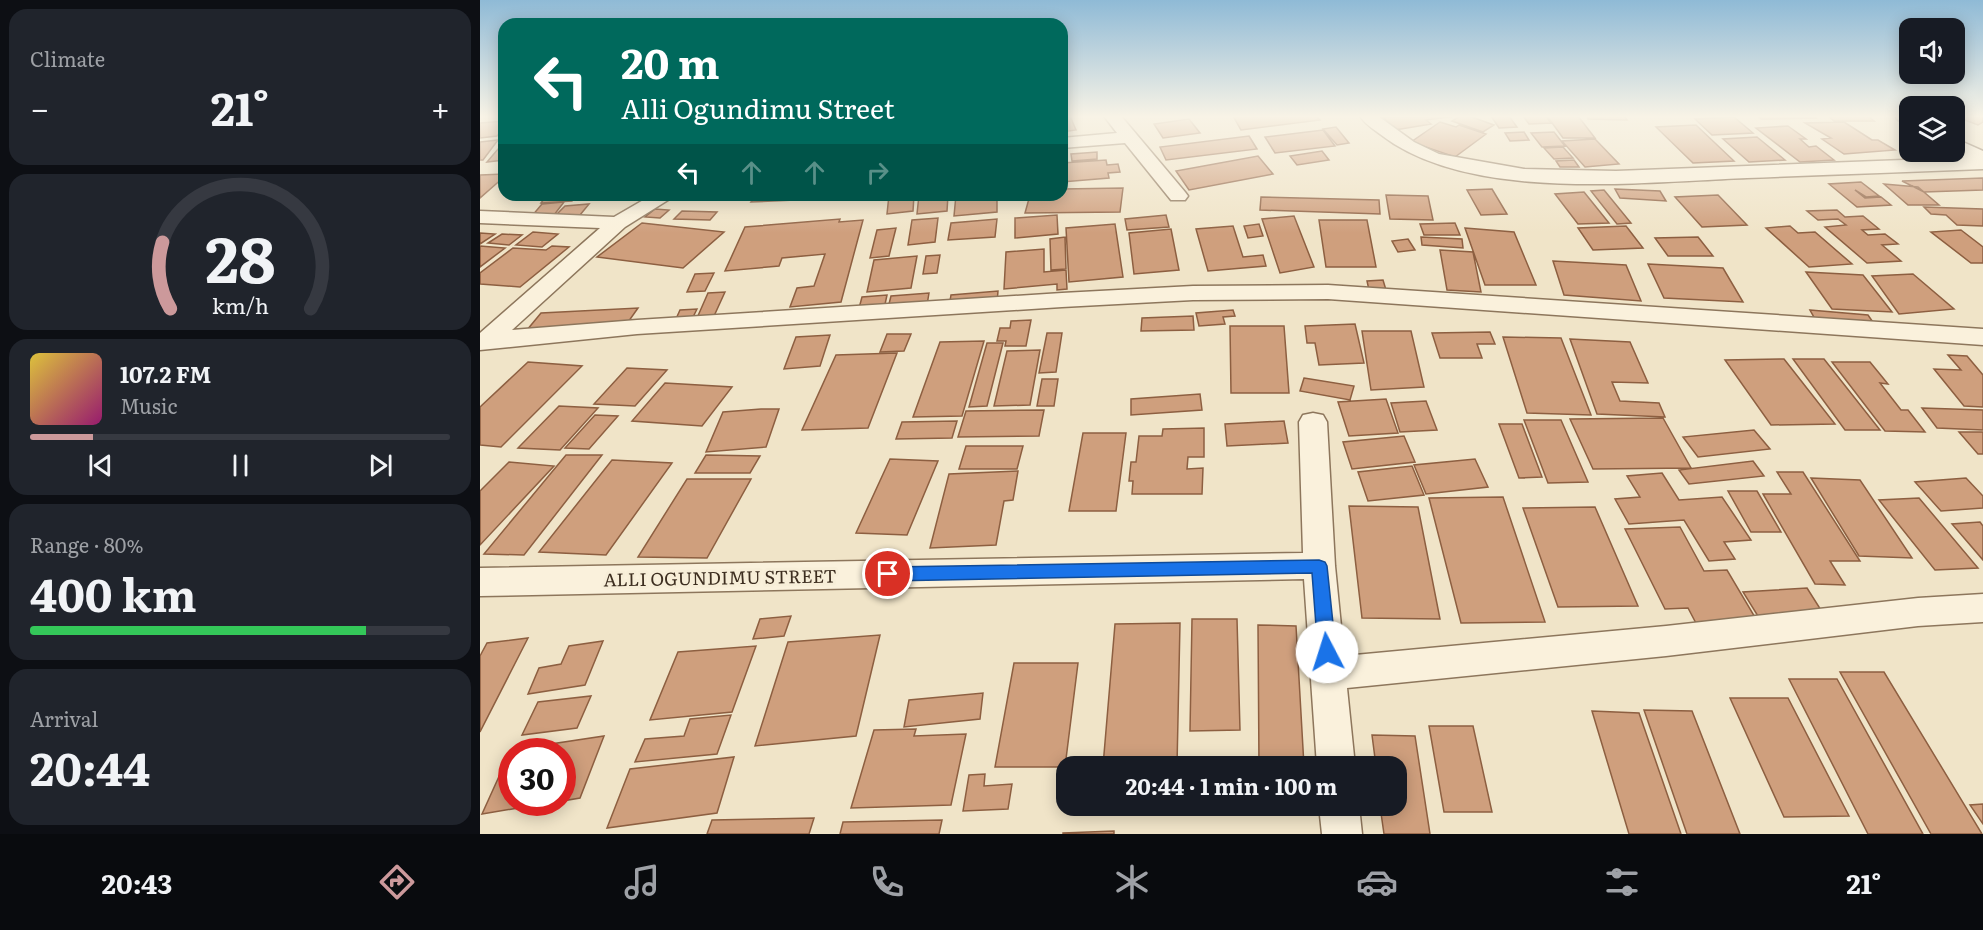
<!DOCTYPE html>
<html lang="en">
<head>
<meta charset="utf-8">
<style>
	:root { --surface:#171b24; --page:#20242c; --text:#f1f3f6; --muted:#9ea1a6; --line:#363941; --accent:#cc999b }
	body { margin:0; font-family:Literata,serif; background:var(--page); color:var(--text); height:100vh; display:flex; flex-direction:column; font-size:22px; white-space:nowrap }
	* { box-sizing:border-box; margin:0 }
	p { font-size:20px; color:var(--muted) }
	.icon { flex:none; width:33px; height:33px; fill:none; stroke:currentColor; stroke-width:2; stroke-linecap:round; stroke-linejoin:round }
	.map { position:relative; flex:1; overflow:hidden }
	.sheet { display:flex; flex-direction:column; gap:9px; padding:9px; background:#0d0f14; width:480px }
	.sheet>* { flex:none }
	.hud { position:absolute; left:18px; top:18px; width:570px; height:183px; border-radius:18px; box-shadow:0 3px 15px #0003; background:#00695c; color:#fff; overflow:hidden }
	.fabs { position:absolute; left:1419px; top:18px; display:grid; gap:12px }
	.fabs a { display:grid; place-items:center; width:66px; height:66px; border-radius:12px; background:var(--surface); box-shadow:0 3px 15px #0003; font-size:30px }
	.speed { position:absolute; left:18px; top:738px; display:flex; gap:12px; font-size:30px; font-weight:700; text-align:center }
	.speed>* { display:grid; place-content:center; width:78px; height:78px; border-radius:50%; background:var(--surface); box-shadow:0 3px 15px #0003; line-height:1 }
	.speed .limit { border:9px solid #d22; background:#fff; color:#111 }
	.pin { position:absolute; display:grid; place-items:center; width:51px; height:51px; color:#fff; margin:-26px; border:3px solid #fff; border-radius:50%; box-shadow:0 2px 6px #0007 }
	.me { position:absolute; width:66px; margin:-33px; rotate:355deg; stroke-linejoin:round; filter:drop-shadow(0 0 4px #0008) }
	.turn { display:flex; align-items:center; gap:21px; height:126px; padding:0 24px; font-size:27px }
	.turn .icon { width:78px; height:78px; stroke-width:2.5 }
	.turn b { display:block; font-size:42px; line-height:51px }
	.lanes { display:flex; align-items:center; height:57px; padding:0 24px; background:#0003; justify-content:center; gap:30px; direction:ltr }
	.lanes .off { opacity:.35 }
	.big { font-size:45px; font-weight:700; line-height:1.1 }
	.sheet .tile { flex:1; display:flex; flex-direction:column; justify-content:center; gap:9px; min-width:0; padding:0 21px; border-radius:18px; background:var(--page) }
	.sheet .dial { align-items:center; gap:0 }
	.dial svg { height:156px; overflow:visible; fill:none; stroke:var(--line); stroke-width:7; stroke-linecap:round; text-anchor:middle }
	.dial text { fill:var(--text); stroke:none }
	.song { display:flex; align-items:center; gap:18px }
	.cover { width:72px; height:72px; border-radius:9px; background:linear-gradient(135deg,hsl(50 70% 55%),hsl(320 70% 35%)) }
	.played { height:6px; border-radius:3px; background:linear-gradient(90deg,var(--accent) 15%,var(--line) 15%) }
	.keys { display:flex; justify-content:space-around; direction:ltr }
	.heat { display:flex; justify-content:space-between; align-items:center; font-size:33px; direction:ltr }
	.charge { height:9px; border-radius:4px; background:linear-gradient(90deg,#34c759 80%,var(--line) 0) }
	.trip { position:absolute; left:576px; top:756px; width:351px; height:60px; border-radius:18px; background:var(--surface); box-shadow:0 3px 15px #0003; font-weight:700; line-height:60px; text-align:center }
	.menu { display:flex; height:96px; justify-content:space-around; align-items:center; background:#090b0e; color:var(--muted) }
	.menu .icon { width:42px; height:42px }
	.menu .active { color:var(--accent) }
	.menu b { font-size:27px; color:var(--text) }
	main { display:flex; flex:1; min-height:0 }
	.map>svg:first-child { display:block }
</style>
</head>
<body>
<main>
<section class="sheet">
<div class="tile"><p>Climate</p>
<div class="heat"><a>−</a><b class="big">21°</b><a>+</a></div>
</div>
<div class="tile dial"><svg viewBox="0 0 100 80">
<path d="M14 69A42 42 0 1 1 86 69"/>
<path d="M14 69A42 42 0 0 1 10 35" stroke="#cc999b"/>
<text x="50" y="56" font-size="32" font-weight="700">28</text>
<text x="50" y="72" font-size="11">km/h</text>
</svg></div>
<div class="tile">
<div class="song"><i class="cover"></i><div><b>107.2 FM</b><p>Music</p></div></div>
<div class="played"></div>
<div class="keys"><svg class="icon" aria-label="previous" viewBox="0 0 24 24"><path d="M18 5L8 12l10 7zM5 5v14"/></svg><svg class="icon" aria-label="pause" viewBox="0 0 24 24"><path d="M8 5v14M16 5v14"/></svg><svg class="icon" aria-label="next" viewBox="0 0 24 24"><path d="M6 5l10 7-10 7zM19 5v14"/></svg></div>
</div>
<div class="tile"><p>Range · 80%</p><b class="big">400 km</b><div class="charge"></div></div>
<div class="tile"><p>Arrival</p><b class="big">20:44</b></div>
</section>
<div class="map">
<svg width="1503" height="834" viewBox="0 0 1503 834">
	<rect width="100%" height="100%" fill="#f0e4c8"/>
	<!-- building -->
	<path fill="#cf9f7d" stroke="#8d5f41" stroke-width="1.5" d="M582,116H590L596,130L582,132Z
		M753,116H836L840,120L761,130Z
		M976,116L946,120L951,124L915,130L903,117Z
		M980,116H989L1014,125L1003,132L972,121Z
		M1011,116H1029L1037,127L1019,128Z
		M1043,116H1066L1071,123L1049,124Z
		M1067,116H1098L1115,138H1083Z
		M1107,116H1144L1147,120L1108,119Z
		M1278,116H1334L1336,118L1281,119Z
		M1348,116H1388L1394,121H1354Z
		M1480,116H1503V122L1498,125L1477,117Z
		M1254,117L1273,133L1232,135L1215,119Z
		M709,119L720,133L683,138L674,124Z
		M24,121V127L17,136L0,138V123Z
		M960,122L976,127L979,125L1006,134L975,157L931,142Z
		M1364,122L1392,140H1398L1415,150L1364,154L1342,139L1351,138L1325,123Z
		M1216,125L1254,161L1213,163L1176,127Z
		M1308,126L1326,139H1320L1329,147L1336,146L1354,160L1320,162L1276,128Z
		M856,127L869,143L857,145L843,129Z
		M843,130L855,146L795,153L785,137Z
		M1044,132L1049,140L1030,141L1025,133Z
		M1074,132L1085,146L1062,147L1051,133Z
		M769,136L777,149L686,160L680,147Z
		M1277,137L1305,160L1269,162L1243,139Z
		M1115,139L1139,164L1105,167L1082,141Z
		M18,140L3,160H0V142Z
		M24,142V160L7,162Z
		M1083,147L1093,158L1074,159L1064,148Z
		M842,151L849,160L817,165L810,156Z
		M617,152V159L592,161L591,154Z
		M778,156L793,174L709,190L696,171Z
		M626,160L627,165L638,164L640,172L628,173L629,178L582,182V163Z
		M1094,160L1099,167H1080L1076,161Z
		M24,174V177L0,198V175Z
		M1503,178V190L1444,192L1422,181Z
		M1381,182L1399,196L1386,197L1375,190L1385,198L1401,197L1411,205L1377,207L1349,184Z
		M1404,184L1438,187L1459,205H1428Z
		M643,188L640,212L545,213L550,195H582V189Z
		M1012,189L1027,214L1001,215L987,190Z
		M1135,189L1180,191L1186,201L1140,198Z
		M1124,190L1151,223L1137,224L1111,191Z
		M1104,192L1129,223L1098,224L1075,194Z
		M67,195H96L92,201L61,203Z
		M276,195H339L337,199L271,202Z
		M409,195H434L433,211L407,214Z
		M439,195H468L467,211L437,214Z
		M476,195H517V212L474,216Z
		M906,195L948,196L953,220L910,219Z
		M1238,195L1267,225L1222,227L1195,197Z
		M781,197L899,200L900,214L780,210Z
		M84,202L74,215L51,217L62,204Z
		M109,204L100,215L75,216L85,206Z
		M1444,207L1503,209V226L1477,225L1466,215L1451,214Z
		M175,209L189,210L180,218L165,217Z
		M1357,210L1365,217L1383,216L1399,229L1382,230L1388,235L1405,234L1418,244L1402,245L1421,261L1387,263L1345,227L1366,225L1358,219L1338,220L1327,211Z
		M202,211L237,212L230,220L194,219Z
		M577,215L578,234L535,238V218Z
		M686,215L689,227L647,230L645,219Z
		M814,216L834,267L800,273L782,219Z
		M458,218L455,242L428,245L432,220Z
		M360,219L359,222L383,220L361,302L310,307L317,288L334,286L345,254L302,258L299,266L245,271L265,227Z
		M517,219L515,237L468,240L471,223Z
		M839,220H887L896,267H846Z
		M162,223L244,232L203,268L117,257Z
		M975,223L980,235H944L940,224Z
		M635,224L643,277L589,282L586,228Z
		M779,224L783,236L768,238L764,226Z
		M753,226L763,257L783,255L786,266L728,271L716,229Z
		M1146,226L1163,248L1113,250L1098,228Z
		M1310,226L1318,233L1335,232L1372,264L1329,267L1286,228Z
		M416,228L409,256L390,258L397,230Z
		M985,228L1034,232L1056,285H1005Z
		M691,229L699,270L654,274L649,233Z
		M1481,230L1503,247V263H1491L1451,232Z
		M53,232L78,234L62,247L36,245Z
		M0,233L15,234L0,244Z
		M22,234L42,235L29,245L8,243Z
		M585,237L586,269L571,270L570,239Z
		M941,237L982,239L983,248L942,245Z
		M1218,237L1233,256H1188L1175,238Z
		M928,239L935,250L918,252L912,241Z
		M0,246L25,248L0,267Z
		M72,246L89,247L40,287L0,284V273L33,248L66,250Z
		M564,249V272L586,270L587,289L577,290V284L524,289L526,252Z
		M960,250L993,252L1001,292L967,290Z
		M460,255L457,273L443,274L446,256Z
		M437,256L431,288L387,292L394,260Z
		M1073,261L1146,265L1161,301L1084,295Z
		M1168,264L1243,268L1263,302L1184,298Z
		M1326,272L1383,275L1412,312L1352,309Z
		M234,273L225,291L207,292L215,274Z
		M1433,274L1474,309L1419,314L1392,276Z
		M903,280L906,290H889L887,281Z
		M518,291L517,303L469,307L471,295Z
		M245,292L234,316L217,318L228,293Z
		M449,293L447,305L408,308L411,296Z
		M407,295L404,309L378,312L382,297Z
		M158,308L146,325L47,330L61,313Z
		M217,309L212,319L195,321L200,310Z
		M753,310L755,316L743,317L745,324L719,326L716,313Z
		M1330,310L1388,315L1397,328L1335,319Z
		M713,316L714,330L661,331L662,318Z
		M551,320L546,346H525L526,341H517L520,328H530L531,321Z
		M875,324L884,363L839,365L835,343H827L825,326Z
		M750,326H804L809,393H751Z
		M882,331H931L944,387L891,390Z
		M1010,332L1015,344H997L1002,358H960L952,333Z
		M567,333H582L576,372L559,373Z
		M407,334H431L424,351L400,352Z
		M350,335L340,366L304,369L316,337Z
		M1023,337L1081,338L1111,415L1047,413Z
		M1090,339L1150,342L1168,383L1132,382L1140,401L1179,403L1185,417L1117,414Z
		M504,341L482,416L433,417L460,342Z
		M507,343H523L507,406L489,407Z
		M560,350L550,405L514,406L527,351Z
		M417,353L388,428L322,430L356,355Z
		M1468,355L1487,356L1503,375V407L1484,406L1454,369L1481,370Z
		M1304,359L1355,424L1291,425L1245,360Z
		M1313,359H1344L1400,430H1365Z
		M48,362L102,366L21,447L0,445V407Z
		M1352,362H1390L1408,384L1400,383L1421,410H1428L1445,432L1405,431Z
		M147,368L187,370L155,406L114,404Z
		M824,378L874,386L870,400L820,391Z
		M562,379H578L574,406H557Z
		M185,383L252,387L222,426L152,421Z
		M720,394L722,410L651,415V399Z
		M906,399L918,433L869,436L858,402Z
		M946,401L957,430L920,432L911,403Z
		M79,406L118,408L80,450L38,448Z
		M1442,408L1503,410V430L1457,428Z
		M281,409H299L286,447L226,452L243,412Z
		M564,410L559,436L478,437L486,411Z
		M115,415L138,416L109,449L85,448Z
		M1183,418L1211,468L1113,469L1090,419Z
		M1044,420H1081L1108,482L1068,483Z
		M477,421L472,438L416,439L422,422Z
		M804,421L808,443L747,446L745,424Z
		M1019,424H1042L1062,477L1039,478Z
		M724,428V457H708L707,469L723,468L722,494H652L653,481H649L651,462H656L659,436H682L683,429Z
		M1274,430L1290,449L1218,457L1203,437Z
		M1479,432H1503V454H1498Z
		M603,433H646L636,511H589Z
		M924,436L935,462L872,469L863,442Z
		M486,446H543L537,469H479Z
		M86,455H122L44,555L4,554Z
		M226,455L280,456L270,473H215Z
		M410,459L458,461L427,535L376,533Z
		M995,459L1008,487L946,494L934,465Z
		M132,460L192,463L126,555L59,552Z
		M1273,461L1284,476L1209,484L1199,470Z
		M29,462L74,466L0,545V491Z
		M932,466L944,495L888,501L878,472Z
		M538,471L533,500L524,501L516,545L450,548L469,474Z
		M1297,472H1323L1380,561H1350L1365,585L1335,584L1283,494H1311Z
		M1182,473L1199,500L1242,497L1271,540L1244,542L1255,559L1229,561L1204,520L1149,524L1135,499L1160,497L1147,476Z
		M1331,478L1380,480L1432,558L1379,556Z
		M1486,478L1503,496V508L1461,511L1435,482Z
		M207,479H271L227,558L158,557Z
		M1248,491H1277L1301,532H1271Z
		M1023,497L1065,622L981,623L949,498Z
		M1439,498L1498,568L1455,570L1399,500Z
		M869,506L938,507L960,619L882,618Z
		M1115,507L1158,606L1078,607L1043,508Z
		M1500,522L1503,526V560L1472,524Z
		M1200,527L1224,571L1247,570L1279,624L1218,627L1208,608L1185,609L1145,529Z
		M1327,588L1346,618L1281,621L1263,592Z
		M311,616L304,636L273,639L280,619Z
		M712,619H757L760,730L710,731Z
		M700,623L697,766H623L635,624Z
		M778,625L816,626L824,766H779Z
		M400,635L376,736L275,746L308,642Z
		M48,638L0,732V656L7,643Z
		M123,641L105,685L48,694L59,668L81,664L89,646Z
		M276,646L252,712L170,720L198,652Z
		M534,663H598L585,767H515Z
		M1360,672H1404L1502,834H1451Z
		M1309,679H1357L1443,834H1388Z
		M503,693L500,719L424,727L429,700Z
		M111,696L97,728L42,735L58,702Z
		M1250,698H1308L1369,816L1304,817Z
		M1164,710L1212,711L1260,834H1207Z
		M1112,711L1159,713L1201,834H1149Z
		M251,715L237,754L155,762L165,739L204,736L210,719Z
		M949,726H993L1012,812H964Z
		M436,729L434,736L486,734L471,805L371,808L394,730Z
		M892,735L935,736L950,834H904L900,806H916V766H896Z
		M124,736L100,798L82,801V752H32V802H74L2,814L31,750Z
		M254,757L237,813L127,828L150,769Z
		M505,774L504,786L532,784L528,809L483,811L489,775Z
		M1503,804V824L1490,805Z
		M601,806H694V808L601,809Z
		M334,818L329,834H227L232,820Z
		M462,820L459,834H360L363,822Z
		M634,831V834H583V833Z"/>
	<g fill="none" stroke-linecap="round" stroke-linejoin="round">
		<defs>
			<path id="street" d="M624,116H641L705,192L708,196L705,200H691L645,143L582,148V138L637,133Z
				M880,116H898L934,142L959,154L1044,169L1136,171L1503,157V169C1424,172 1346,175 1267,178C1160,182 988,203 900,134C893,129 884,123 880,116Z
				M172,195H196L145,227L32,330L157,320L582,293L713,286L848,285L1503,329V345L848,299L713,300L582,307L157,334L0,350V333L120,228L0,223V211L134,217Z
				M833,413L843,415L847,422L855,566L864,656L1186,626L1438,598L1503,594V622L1438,626L1186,656L867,688L875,766H837L824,579L0,596V568L823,553L819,422L823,415Z
				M839,806H879L882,834H842Z"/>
			<path id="secondary" d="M1415,116H1430V124L1418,120Z
				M1474,138L1503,151V167L1471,152H1474Z"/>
		</defs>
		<!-- street casing -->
		<use href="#street" stroke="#8d765c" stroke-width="3"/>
		<!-- secondary casing -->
		<use href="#secondary" stroke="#6f573f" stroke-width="3"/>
		<!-- street -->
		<use href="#street" fill="#faf1dc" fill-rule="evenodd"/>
		<!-- secondary -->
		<use href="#secondary" fill="#faf1dc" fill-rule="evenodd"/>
	</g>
	<!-- sky -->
	<linearGradient id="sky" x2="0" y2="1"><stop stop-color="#8fbad6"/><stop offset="0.5" stop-color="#f8f3e6"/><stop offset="1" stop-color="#f8f3e6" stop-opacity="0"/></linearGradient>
	<rect width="1503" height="233" fill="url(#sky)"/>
	<!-- route -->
	<path fill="#1a73e8" stroke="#114b97" stroke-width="1.5" d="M839,560L845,562L847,566L856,652L853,658L847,660L841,658L838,652L832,573L408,581L402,579L400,574L402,569L408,567Z"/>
	<g text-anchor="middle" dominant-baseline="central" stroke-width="6" stroke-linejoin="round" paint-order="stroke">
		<!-- street labels -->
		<g font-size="18" fill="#3d2e20" stroke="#f7eed8">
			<text transform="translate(240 577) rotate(-1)">ALLI OGUNDIMU STREET</text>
		</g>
	</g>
</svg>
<div class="fabs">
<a><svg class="icon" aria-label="sound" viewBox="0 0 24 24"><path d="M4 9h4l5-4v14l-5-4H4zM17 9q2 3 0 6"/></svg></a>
<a><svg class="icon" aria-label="layers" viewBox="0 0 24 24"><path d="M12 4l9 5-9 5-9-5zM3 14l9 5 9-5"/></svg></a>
</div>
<div class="speed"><div class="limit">30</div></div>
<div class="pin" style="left:408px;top:574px;background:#d93025"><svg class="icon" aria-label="arrive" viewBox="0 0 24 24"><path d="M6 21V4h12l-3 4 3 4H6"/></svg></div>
<svg class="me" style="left:847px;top:652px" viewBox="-20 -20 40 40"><circle r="19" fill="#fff"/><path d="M0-13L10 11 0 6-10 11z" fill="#1a73e8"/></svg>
<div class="trip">20:44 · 1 min · 100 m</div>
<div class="hud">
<div class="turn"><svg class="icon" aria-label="left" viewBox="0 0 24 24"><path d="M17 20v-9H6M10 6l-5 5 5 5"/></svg><div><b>20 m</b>Alli Ogundimu Street</div></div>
<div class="lanes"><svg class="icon" aria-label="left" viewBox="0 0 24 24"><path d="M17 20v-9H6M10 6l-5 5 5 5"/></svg><svg class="icon off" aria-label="ahead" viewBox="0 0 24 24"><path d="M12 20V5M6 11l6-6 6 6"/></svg><svg class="icon off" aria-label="ahead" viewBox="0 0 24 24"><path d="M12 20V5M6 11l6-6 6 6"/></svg><svg class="icon off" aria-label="right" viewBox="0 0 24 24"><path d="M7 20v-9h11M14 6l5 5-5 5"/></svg></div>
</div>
</div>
</main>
<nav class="menu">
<b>20:43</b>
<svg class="icon active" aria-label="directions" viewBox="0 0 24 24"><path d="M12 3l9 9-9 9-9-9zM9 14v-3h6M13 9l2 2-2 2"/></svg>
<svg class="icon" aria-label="music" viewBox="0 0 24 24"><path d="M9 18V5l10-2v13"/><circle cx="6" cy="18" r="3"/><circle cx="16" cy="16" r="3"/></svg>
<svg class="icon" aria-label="phone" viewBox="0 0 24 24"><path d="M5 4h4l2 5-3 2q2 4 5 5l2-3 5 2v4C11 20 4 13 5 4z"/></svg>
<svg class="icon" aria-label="climate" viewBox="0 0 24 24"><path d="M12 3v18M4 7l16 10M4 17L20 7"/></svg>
<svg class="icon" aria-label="car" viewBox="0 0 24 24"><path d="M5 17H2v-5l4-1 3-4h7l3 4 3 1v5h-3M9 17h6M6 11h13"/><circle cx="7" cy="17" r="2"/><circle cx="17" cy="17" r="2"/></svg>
<svg class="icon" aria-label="filters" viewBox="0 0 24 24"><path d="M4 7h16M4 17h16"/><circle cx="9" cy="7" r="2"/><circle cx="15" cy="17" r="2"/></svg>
<b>21°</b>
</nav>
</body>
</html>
